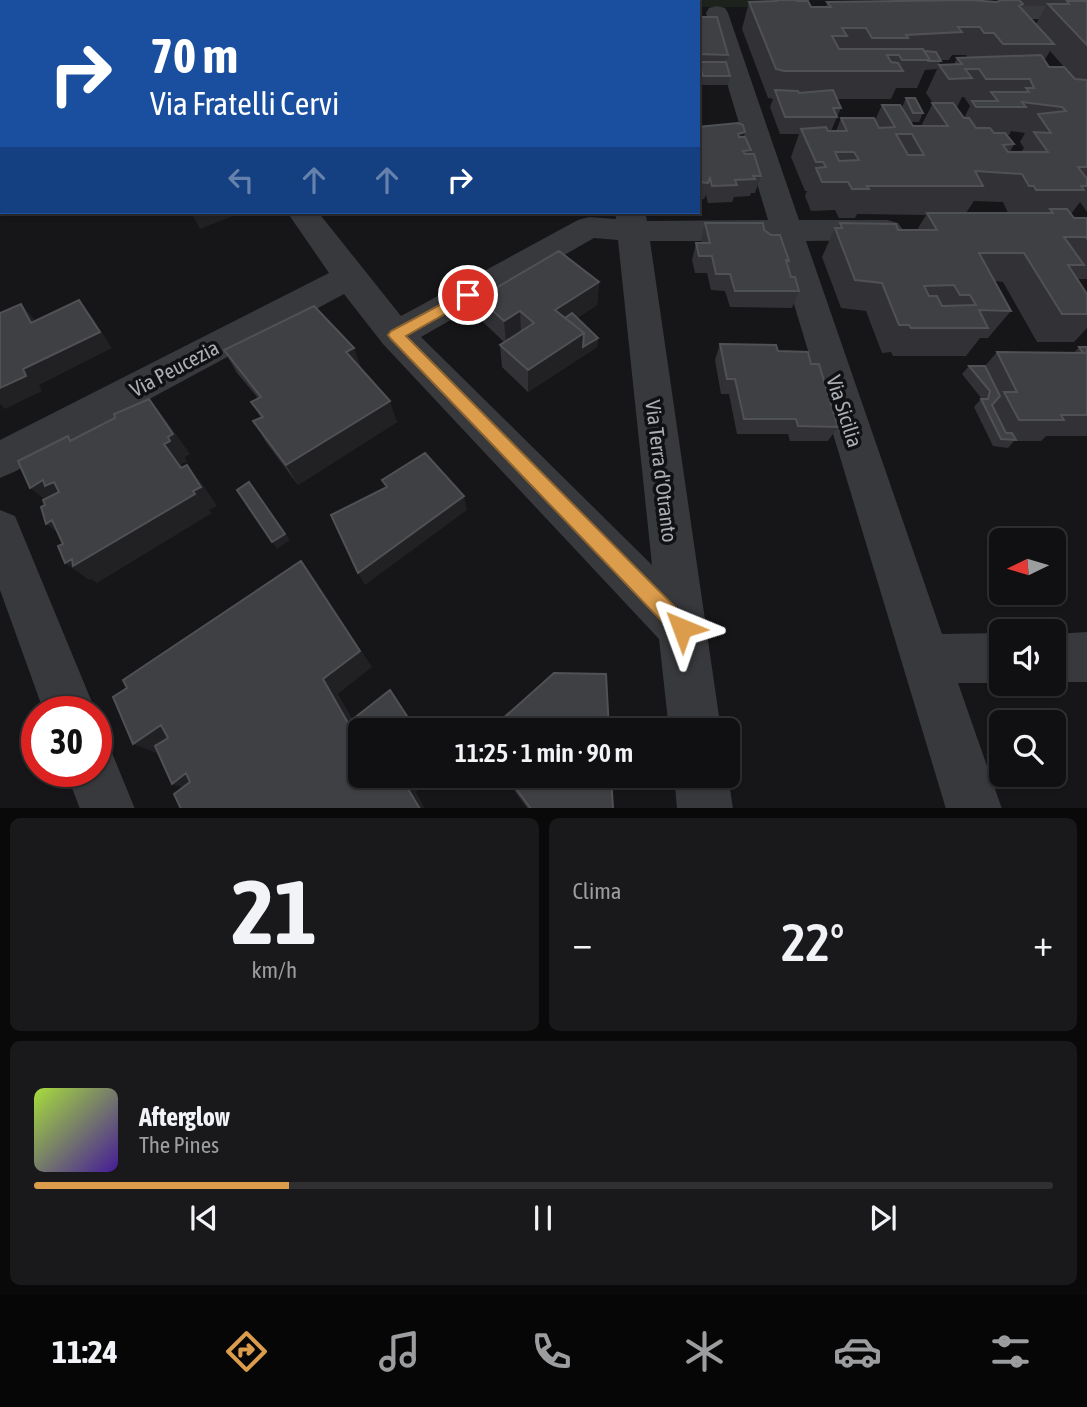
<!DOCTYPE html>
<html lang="it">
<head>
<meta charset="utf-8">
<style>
	:root { --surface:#101012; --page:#19191b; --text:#f1f3f6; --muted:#9c9d9f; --line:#303032; --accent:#db9c4b }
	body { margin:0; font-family:"Asap Condensed",sans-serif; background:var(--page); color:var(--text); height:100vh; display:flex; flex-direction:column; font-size:26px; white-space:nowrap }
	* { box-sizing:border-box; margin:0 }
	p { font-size:23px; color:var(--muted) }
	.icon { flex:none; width:38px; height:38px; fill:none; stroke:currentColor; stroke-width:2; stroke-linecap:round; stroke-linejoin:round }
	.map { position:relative; height:808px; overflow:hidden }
	.side { display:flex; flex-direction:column; gap:10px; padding:10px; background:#09090a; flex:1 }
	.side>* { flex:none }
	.banner { position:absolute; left:0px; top:0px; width:700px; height:214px; box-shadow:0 2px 5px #0004,0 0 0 2px var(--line); background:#1a4fa0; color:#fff; overflow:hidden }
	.needle { width:46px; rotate:265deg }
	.fabs { position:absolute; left:989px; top:528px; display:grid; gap:14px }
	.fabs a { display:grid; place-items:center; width:77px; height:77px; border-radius:10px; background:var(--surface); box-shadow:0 2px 5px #0004,0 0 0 2px var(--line); font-size:35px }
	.speed { position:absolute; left:21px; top:696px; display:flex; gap:14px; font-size:35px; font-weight:700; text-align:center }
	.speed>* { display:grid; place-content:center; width:91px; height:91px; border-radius:50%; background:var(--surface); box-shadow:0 2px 5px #0004,0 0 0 2px var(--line); line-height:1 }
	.speed .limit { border:10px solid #d22; background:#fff; color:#111 }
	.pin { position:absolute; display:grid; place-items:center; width:60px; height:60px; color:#fff; margin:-30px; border:4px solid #fff; border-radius:50%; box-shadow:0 2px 7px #0007 }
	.me { position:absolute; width:77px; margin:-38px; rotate:316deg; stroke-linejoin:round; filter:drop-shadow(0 0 5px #0008) }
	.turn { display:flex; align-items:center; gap:24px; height:147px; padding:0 35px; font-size:32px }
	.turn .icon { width:91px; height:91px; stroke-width:2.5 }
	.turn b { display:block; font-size:49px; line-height:60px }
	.lanes { display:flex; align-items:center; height:66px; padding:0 35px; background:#0003; justify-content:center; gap:35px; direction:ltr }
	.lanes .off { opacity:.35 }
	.big { font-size:52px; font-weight:600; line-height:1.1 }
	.side .tile { flex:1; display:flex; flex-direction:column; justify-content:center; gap:10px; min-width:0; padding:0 24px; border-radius:10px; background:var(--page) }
	.side .dial { align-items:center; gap:0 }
	.dial b { font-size:91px; line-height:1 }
	.song { display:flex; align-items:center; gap:21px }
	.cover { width:84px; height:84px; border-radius:10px; background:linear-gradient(135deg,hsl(80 70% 55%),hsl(260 70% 35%)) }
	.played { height:7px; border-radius:4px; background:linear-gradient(90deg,var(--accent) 25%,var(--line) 25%) }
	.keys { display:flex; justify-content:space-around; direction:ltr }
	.heat { display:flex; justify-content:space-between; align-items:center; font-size:38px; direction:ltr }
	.side .tiles { flex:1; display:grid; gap:10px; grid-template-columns:1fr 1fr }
	.tile:last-child { grid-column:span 2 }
	.trip { position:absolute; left:348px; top:718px; width:392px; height:70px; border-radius:10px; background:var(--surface); box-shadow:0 2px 5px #0004,0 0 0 2px var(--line); font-weight:600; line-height:70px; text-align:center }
	.tab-bar { display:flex; height:112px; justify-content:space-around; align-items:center; background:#060607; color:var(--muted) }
	.tab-bar .icon { width:49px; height:49px }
	.tab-bar .current { color:var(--accent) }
	.tab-bar b { font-size:32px; color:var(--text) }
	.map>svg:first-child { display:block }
</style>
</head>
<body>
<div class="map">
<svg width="1087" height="809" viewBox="0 0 1087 809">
	<rect width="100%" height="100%" fill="#161618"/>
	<!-- green -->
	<path fill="#1d221d" d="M630,0H839L758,1L752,7H698V2Z"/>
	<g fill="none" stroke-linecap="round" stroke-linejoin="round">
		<!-- minor -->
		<path fill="#38393c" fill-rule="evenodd" d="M571,0H593V2H571Z
			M717,6L725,8L728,13L799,220H887L898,223L903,230L898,237L887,240L806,241L942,634L1001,633V683H958L1002,809H946L775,241H650L721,730H669L659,639L383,344L344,294L14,472L0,478V440L329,273L287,212H318L401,316L578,220L589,217L616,219L615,212H645L647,221L768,220L706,13L709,8ZM594,238L618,240L652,565L421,337Z
			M973,6H1087V20L965,18L962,13L965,8Z
			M0,510L15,516L96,712H44L0,590Z
			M1087,632V682H1054V634Z
			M96,746L112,753L135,809H80L66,772H96Z
			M674,775H728L733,809H677Z"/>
	</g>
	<!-- wall -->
	<path fill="#323236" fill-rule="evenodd" d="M0,0H492V2H2V88L0,89Z
		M771,0H796L797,1L811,7H826L827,2H997L1001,0H1087V212L1080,202L1071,214L1074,218H1086L1087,217V279H1077L1087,294V328L1074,342H1037L1003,282L995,281L1011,311L988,338H980L966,356H893L891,352L882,353L866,311L841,308L822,257L835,228H837L840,223L898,230H917L926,215L857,214L855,218H839L835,210L811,211L805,196L807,191H805L791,157L799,134H780L770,107L773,99L768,98L742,29L749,2H771ZM1022,6H1046L1036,24L1021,7ZM1050,51L1073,77L1049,67L1044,61ZM952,55H966L968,58H957L954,64L939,65L926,93L933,103L921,126H913L911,122H919L923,113L906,98L902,107L905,113L882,105L875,120L841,118L836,131H831L841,108L837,99H891L896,88H917L925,70L937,69L941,60H949ZM962,97H964L970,106L964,118L956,107H957ZM1011,131L1025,133L1020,142L1024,148L1021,152H1010L1014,144L1007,135H1009ZM974,201L1003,202L1008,213H966Z
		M698,17L728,55L726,62L730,76L728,85H701L698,73Z
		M698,127L745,132L744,137L751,150L750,154L761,176L755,193H751L750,196L734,197L732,202L708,203L706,195L704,199H698Z
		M705,223L764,230L789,261L787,265L791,277L799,291L792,308L730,307L725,291L711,290L707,273H695L692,260L696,243H702L701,240Z
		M599,282L597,305L577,318L598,338L597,347L528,392L502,367L500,345L504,342L482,321L479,298Z
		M720,344L778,351L811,364L838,427L828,441H790L788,434H737L729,394H721L715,360Z
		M1079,347H1087V436H1046L1041,441H1014L1008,448L993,446L974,407L981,399H982L962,374L969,366H985L997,352L1074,353Z
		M224,350L361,369L397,422L298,485L266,442L253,421L261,418L251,402L258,398L237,373Z
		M503,775H611L613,809H528Z"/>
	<!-- shaded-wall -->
	<path fill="#212124" d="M328,0H351V2H328Z
		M360,0H385V2H360Z
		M0,60L2,63V88L0,89Z
		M0,90L2,93V150H0Z
		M745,132L741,149L738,134Z
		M0,160L2,163V183H0L2,186V204L0,205Z
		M191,212H243L200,229Z
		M599,282L597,305L561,328L555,310Z
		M79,300L92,317L112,348L39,385L42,391L5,409L0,404V388L23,369Z
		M21,304L35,320L31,323Z
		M520,311L521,334L506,343L504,321Z
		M584,333L598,338L597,347L528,392V370Z
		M354,348L362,370L346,352Z
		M149,399L166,420L190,454L185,457L187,462L181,464L197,487L181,468L164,444Z
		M390,401L397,422L298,485L286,465Z
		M187,465L203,485L217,506L209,510L212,513L97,583L91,579L89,580L65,563L193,491Z
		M43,480L54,482L77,501L54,507L30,488Z
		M249,482L290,540L277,549L272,542Z
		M464,496L467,510L365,585L358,573Z
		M52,520L71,542L46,524Z
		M301,561L316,581L372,667L338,694L360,732L348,723L323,679Z
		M390,690L400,704L417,730H416Z
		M161,725L187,736L162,755L133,744Z
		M186,773L199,792L172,784Z
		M416,775H435L416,792L425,809H420L405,784Z"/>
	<!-- building -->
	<path fill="#3f4043" stroke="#505155" stroke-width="2" fill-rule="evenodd" d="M0,0H92L93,2H2V15L0,16Z
		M106,0H141V2H106Z
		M172,0H331L330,2H356H173Z
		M775,0H796L797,1H808L811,7H831L827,2L969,0L997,2L1001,0H1019L1023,4L1019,6L1054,44H1003L994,33H984L980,27H958L962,32L906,35L908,38H872L866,28H842L847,36H832L839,49H923L930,60H902L899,55H887L891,62L898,63L903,71H784L776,69L749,2L776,1Z
		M1067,1H1087V45L1048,4H1069Z
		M698,17H717L728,55L698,54Z
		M924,51L936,52L941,61H929L930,60Z
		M1041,55L1049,67H1064L1075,79L1087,80V167H1078L1087,179V186H1081L1084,190H1036L1034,186H1029L1022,174L975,171L983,186H867L869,189H852L848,182H822L816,168L826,167L823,162H816L801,129L826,127L828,131H847L841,118H874L879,128L895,127L882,105H900L913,126H948L932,103H953L964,118H969L976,128H990L994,133H1005L1014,144L1003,145L1008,152H1048L1034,132L1051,133L1038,114L1066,111L1062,107L1022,102L1026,107H976L972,101H998L991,92H1029L1026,88H1034L1030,79H986L979,69H965L972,78L949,79L939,65L962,64L957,58ZM896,134H912L924,155H908ZM835,152H854L859,160L839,161Z
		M699,62H726L730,76H703Z
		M775,90L798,91L799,93L833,90L841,108H833L837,117H785Z
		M0,96H2V107L0,108Z
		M906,98H915L923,113H913Z
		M738,123L743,125L745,132L738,134L739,137H745L751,150L743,151L745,154H754L761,176H753L755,179L735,180L737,185L712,186L710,178L708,183L698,182V127Z
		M1050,209H1067L1074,218H1087V239L1086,237H1064L1084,265H1068L1087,294V314H1062L1024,253H979L1011,311L979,310L988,328H911L909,325H899L882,283L855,280L835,228H842L840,223L896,224L898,230H937L927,213H1053ZM954,285L960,295H970L976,305L942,306L937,296H929L924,286Z
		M705,223H763L764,230L771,235H780L789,261L786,260L791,277H795L799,291H735L730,274H716L712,256H699L696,243H710Z
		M559,251L599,282L555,310L584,333L528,370L500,345L534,323L520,311L504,321L479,298Z
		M79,300L100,332L23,369L26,376L0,388V313L21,304L31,323Z
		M314,306L354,348L346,352L390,401L286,465L253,421L263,417L251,402L261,397L224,350Z
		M572,313L598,338L583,347L584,333L565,318Z
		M720,344L776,345L778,351L808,352L811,364H819L838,427L798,426L796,419H744L735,379H727Z
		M1079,347H1087V353H1083Z
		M997,352L1087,353V415H1061L1064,420H1019L1004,392H1017Z
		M969,366H985L1000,396L992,405L1006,433H1012L1016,440L1001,439L981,399H988L990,391Z
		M149,399L173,434L168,437L170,441L164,444L181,468L187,465L201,487L193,491L195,494L73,566L72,559L65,563L58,546L63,544L52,520L46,524L41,507L45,505L43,500L59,492L54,482L45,486L43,480L30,488L18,461L68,436L70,441L115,418L114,414Z
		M425,453L464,496L358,573L331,515L387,487L382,480Z
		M249,482L285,534L272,542L237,490Z
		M301,561L360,651L323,679L348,723L390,690L416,730H360V775H416L405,784L420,809H181L174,794L190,782L186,773L172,784L155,746L168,738L161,725L133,744L113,697L127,688L123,680Z
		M554,673L606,674L609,730H490Z
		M506,775H611L613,809H531Z"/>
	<!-- route -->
	<path fill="#db9c4b" stroke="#8e6531" stroke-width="2" d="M468,290L475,295L473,298L406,336L689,621L692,628L689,635L682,638L675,635L391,339L388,335L391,331Z"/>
	<g text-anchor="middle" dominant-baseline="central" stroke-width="7" stroke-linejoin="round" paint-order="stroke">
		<!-- street labels -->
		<g font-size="21" fill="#aaafb6" stroke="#111113">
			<text transform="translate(174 368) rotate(-28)">Via Peucezia</text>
			<text transform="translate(845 411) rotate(72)">Via Sicilia</text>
			<text transform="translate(662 471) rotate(83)">Via Terra d'Otranto</text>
		</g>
	</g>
</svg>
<div class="fabs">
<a><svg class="needle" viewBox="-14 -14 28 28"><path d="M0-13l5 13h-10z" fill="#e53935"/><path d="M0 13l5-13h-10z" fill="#9c9d9f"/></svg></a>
<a><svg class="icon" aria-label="sound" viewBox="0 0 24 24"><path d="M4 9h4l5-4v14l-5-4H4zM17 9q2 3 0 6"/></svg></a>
<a><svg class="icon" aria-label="search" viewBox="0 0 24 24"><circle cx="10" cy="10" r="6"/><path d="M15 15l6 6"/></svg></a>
</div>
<div class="speed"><div class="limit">30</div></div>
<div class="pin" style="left:468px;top:295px;background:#d93025"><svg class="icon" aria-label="arrive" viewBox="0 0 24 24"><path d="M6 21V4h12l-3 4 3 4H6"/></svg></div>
<svg class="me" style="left:682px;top:628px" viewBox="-20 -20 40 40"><path d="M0-17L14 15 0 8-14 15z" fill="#db9c4b" stroke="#fff" stroke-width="4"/></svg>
<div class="trip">11:25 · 1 min · 90 m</div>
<div class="banner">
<div class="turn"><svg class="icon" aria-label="right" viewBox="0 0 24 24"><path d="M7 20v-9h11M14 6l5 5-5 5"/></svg><div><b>70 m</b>Via Fratelli Cervi</div></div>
<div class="lanes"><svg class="icon off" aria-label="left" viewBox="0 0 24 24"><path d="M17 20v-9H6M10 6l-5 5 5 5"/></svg><svg class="icon off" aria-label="ahead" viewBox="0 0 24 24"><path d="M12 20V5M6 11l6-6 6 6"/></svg><svg class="icon off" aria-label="ahead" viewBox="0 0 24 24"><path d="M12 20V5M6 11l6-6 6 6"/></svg><svg class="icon" aria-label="right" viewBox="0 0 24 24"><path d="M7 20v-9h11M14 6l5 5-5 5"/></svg></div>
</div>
</div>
<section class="side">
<div class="tiles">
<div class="tile dial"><b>21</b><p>km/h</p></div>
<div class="tile"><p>Clima</p>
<div class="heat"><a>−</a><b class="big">22°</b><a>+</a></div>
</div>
<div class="tile">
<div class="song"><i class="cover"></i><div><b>Afterglow</b><p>The Pines</p></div></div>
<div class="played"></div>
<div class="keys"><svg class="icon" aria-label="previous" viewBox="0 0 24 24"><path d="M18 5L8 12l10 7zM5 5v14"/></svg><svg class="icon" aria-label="pause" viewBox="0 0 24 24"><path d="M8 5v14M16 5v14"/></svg><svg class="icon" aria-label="next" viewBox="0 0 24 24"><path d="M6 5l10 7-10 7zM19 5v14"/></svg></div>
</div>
</div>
</section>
<nav class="tab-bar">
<b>11:24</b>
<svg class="icon current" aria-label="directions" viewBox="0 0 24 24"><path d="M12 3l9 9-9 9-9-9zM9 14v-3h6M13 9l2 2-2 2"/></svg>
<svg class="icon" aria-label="music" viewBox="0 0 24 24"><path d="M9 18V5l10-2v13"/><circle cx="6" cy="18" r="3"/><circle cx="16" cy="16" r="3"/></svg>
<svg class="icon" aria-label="phone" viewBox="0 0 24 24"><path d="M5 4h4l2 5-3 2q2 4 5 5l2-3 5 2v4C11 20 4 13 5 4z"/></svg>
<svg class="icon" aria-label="climate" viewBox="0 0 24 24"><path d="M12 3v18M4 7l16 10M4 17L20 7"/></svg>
<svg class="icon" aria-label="car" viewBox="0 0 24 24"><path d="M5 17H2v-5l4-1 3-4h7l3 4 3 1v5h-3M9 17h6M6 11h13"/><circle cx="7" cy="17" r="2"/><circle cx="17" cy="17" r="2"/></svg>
<svg class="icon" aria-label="filters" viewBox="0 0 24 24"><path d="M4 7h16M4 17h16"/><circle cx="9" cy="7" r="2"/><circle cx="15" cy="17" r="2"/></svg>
</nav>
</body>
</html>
